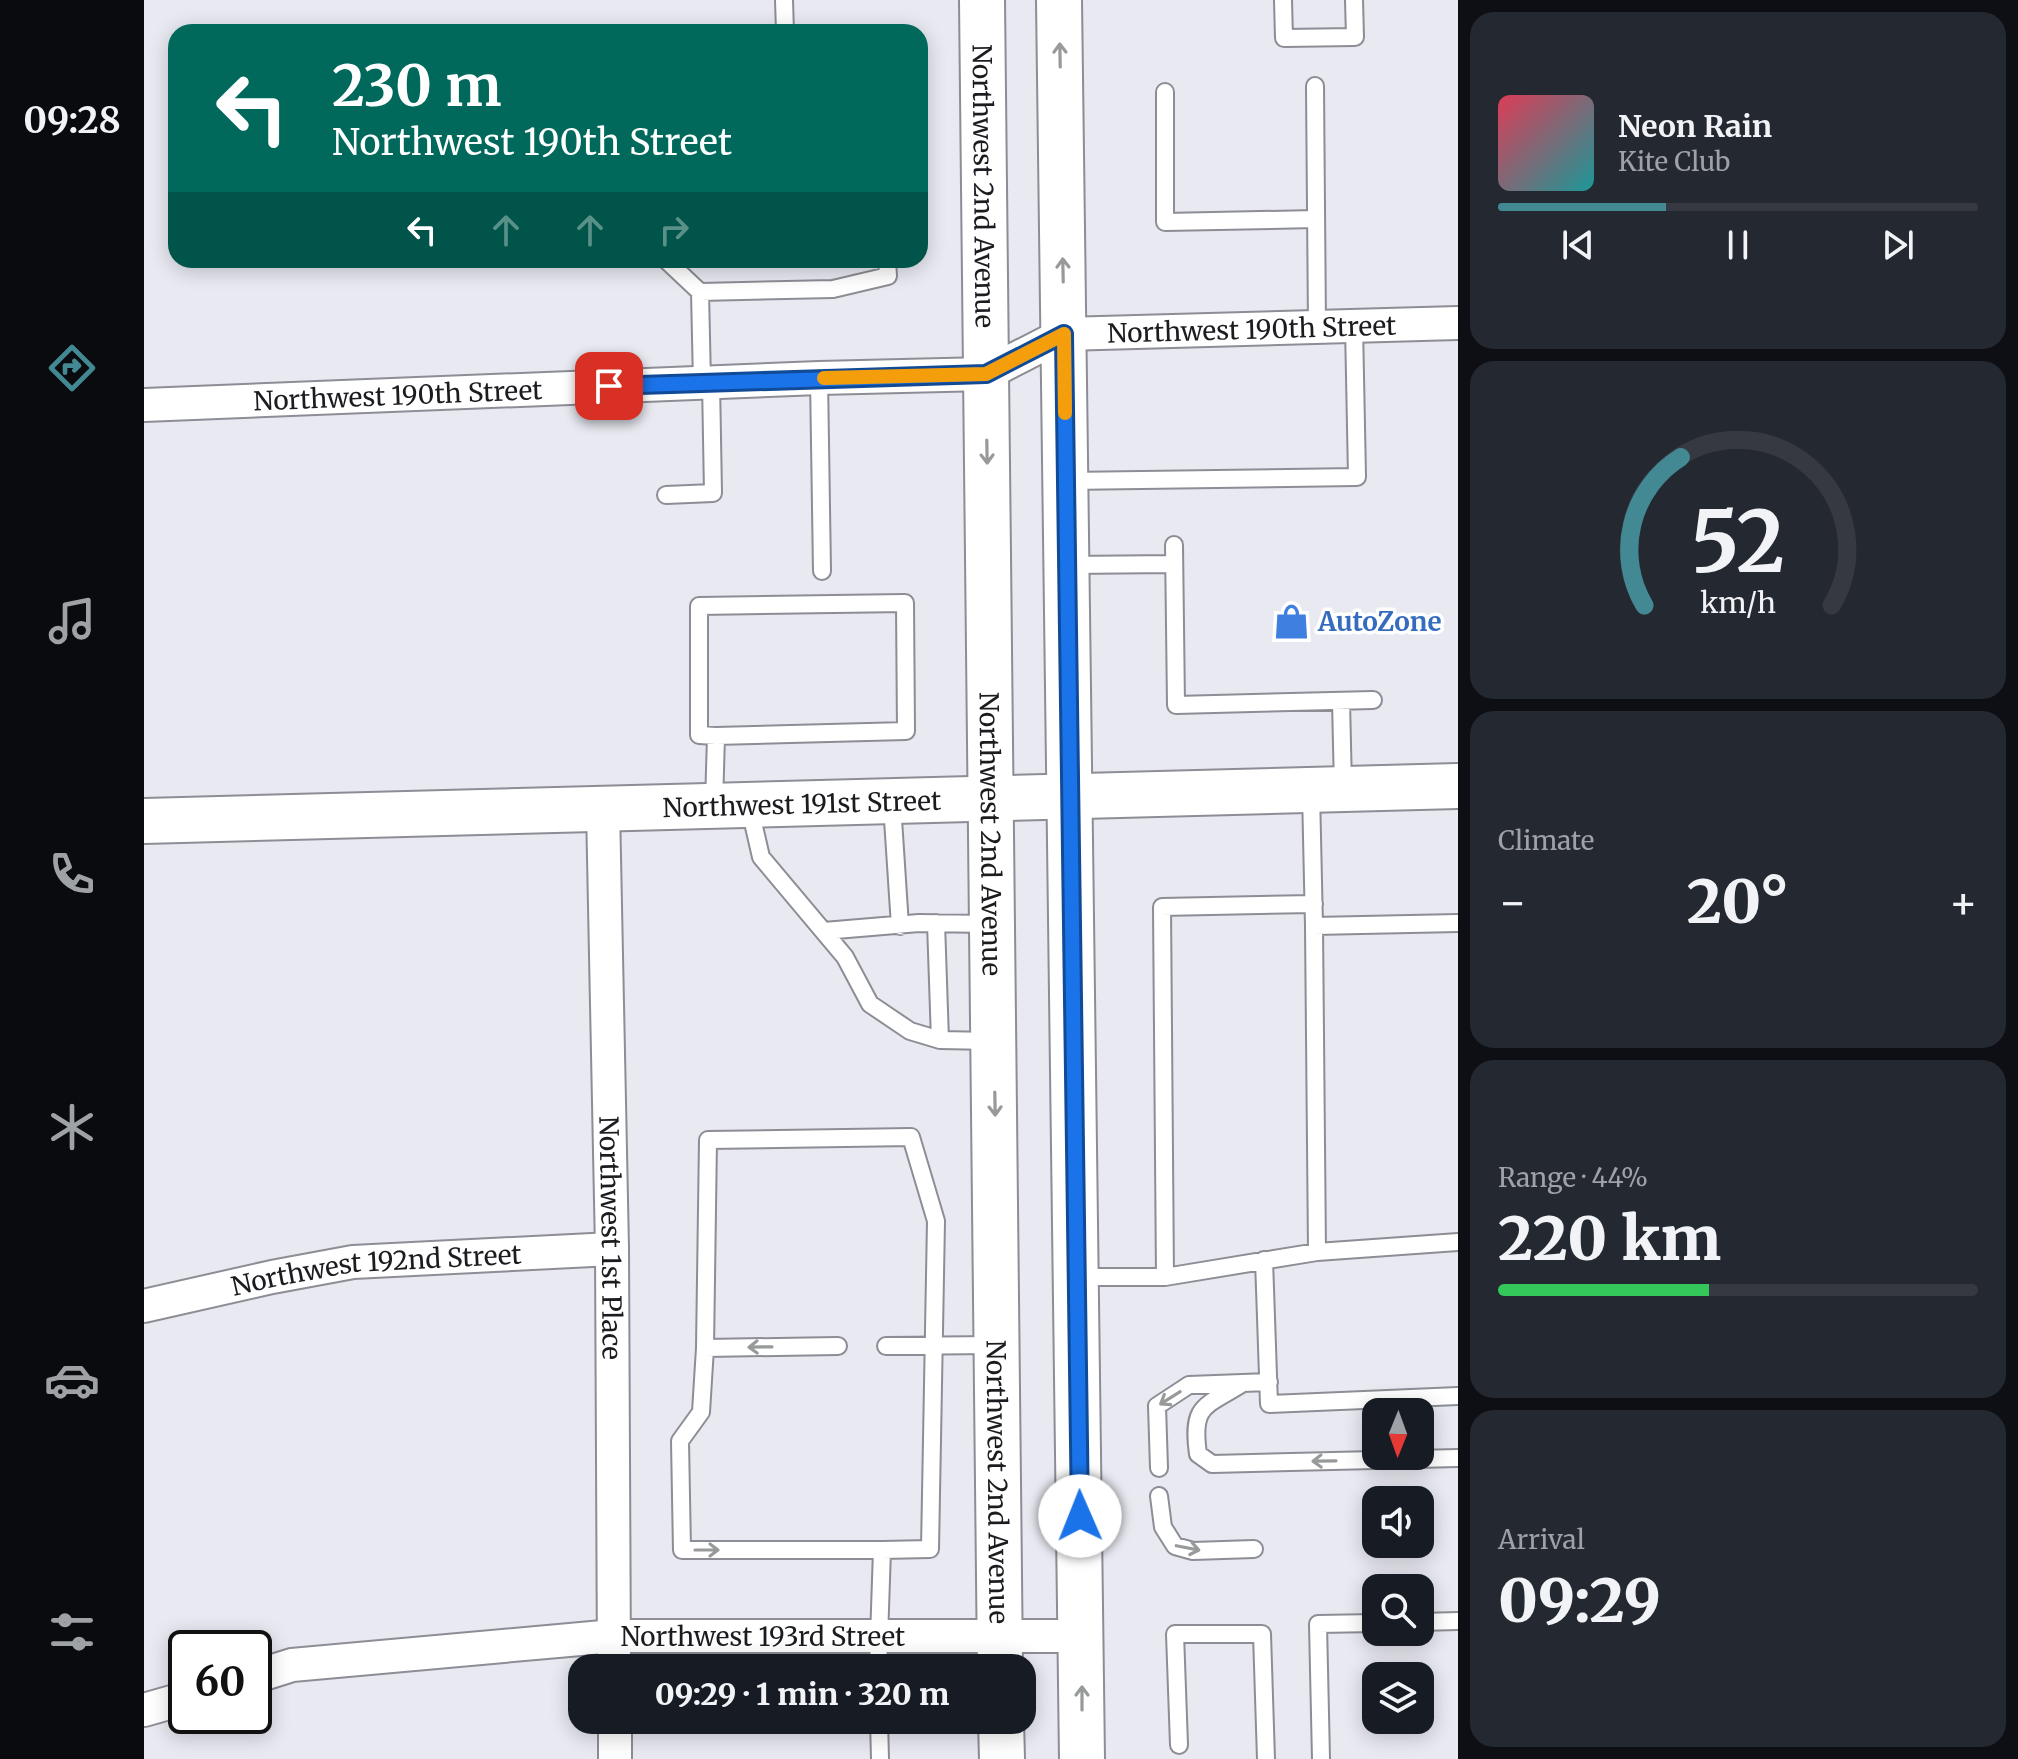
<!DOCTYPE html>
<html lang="en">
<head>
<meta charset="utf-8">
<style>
	:root { --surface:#171b24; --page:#242831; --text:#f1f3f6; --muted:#9ea1a6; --line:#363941; --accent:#438994 }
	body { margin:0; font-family:Merriweather,serif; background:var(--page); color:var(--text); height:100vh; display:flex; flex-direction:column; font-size:30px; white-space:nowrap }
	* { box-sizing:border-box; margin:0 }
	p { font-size:26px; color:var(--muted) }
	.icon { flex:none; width:44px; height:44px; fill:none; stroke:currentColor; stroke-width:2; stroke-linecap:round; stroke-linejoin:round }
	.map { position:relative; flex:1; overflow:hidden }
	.drawer { display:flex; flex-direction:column; gap:12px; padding:12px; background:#0d0f14; width:560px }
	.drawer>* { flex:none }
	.hud { position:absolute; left:24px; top:24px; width:760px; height:244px; border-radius:24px; box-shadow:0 4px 20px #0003; background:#00695c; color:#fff; overflow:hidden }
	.needle { width:52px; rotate:181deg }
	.controls { position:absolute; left:1218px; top:1398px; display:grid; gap:16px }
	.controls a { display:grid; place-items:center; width:72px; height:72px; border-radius:16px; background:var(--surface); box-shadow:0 4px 20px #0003; font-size:40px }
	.speed { position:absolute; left:24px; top:1630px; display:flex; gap:16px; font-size:40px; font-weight:700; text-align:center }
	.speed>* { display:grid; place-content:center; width:104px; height:104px; border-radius:50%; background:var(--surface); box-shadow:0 4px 20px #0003; line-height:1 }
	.speed .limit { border:4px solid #111; border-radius:12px; background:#fff; color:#111 }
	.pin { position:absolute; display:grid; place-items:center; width:68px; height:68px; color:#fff; margin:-34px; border-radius:16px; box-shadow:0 4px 12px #0006 }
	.me { position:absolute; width:88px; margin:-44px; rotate:359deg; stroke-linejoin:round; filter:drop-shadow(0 0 6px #0008) }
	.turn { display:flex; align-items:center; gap:28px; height:168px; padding:0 32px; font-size:36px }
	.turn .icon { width:104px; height:104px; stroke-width:2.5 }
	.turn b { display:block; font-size:56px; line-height:68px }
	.lanes { display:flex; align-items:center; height:76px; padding:0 32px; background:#0003; justify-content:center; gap:40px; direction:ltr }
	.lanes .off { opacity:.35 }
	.big { font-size:60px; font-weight:800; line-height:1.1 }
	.drawer .widget { flex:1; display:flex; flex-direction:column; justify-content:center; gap:12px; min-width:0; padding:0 28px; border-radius:24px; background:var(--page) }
	.drawer .dial { align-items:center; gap:0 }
	.dial svg { height:208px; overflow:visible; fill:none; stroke:var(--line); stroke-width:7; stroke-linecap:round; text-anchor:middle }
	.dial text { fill:var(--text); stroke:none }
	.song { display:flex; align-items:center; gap:24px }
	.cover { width:96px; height:96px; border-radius:12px; background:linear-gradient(135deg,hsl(350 70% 55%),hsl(180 70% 35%)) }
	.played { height:8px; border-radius:4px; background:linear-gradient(90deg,var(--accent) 35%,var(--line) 35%) }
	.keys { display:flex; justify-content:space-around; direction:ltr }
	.heat { display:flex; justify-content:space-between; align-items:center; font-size:44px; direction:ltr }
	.charge { height:12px; border-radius:6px; background:linear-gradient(90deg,#34c759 44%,var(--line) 0) }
	.trip { position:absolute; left:424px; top:1654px; width:468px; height:80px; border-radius:24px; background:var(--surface); box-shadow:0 4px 20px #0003; font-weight:800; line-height:80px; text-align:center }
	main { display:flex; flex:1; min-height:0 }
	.tab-bar { display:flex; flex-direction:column; width:144px; justify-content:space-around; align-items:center; background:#090b0e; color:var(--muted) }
	.tab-bar .icon { width:56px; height:56px }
	.tab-bar .on { color:var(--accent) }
	.tab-bar b { font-size:36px; color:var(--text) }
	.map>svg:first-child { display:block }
</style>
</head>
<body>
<main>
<nav class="tab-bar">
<b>09:28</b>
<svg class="icon on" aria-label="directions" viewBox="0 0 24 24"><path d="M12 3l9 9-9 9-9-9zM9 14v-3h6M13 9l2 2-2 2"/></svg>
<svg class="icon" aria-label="music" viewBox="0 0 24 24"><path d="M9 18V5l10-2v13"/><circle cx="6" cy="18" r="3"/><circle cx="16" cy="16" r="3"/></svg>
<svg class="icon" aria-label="phone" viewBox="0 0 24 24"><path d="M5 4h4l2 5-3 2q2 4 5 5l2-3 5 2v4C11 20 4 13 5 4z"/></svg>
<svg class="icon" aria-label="climate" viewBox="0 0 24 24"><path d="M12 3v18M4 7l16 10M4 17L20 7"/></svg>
<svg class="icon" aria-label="car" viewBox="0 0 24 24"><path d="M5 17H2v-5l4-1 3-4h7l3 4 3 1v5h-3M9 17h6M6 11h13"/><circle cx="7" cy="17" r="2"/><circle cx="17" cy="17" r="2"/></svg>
<svg class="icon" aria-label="filters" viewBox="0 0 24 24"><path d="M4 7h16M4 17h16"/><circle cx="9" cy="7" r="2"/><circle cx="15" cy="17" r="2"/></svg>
</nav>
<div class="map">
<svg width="1314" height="1759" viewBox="0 0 1314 1759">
	<rect width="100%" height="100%" fill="#e8e9f1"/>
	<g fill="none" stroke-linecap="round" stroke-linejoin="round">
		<defs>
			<path id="lane" d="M640,0L641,32
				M1139,0L1140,38L1211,37L1210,0
				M1171,86L1173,327
				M1021,92V222L1172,219
				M522,260L556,292
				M675,378L678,571
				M558,382L556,292L689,289L744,276L743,260
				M923,481L1213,477L1210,326
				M522,495L569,493L567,382
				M1030,545L1032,705L1229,700
				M924,565L1030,564
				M1197,701L1199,787
				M1167,792L1170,926L1314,923
				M570,804L572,736L555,735V606L761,603L762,731L572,736
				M748,804L756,926
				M605,805L617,857L701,957L726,1004L766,1031L796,1040L848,1041
				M792,923L796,1040
				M680,931L775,923L846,924
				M1173,1252L1314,1242
				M1120,1260L1125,1404L1314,1396
				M934,1277H1021L1173,1252L1170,926
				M1021,1277L1018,907L1170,904
				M694,1346L561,1348L557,1412L536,1441L538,1550H738
				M742,1346L851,1345
				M561,1348L564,1140L767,1137L792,1221L786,1549L738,1550L734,1668
				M1099,1383C1061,1407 1047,1404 1054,1454L1068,1464L1314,1458
				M1015,1468L1013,1406L1045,1385L1125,1382
				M1015,1496L1019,1527L1031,1546L1049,1551L1110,1549
				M1276,1622L1314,1621
				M735,1720L736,1759
				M1035,1745L1031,1634H1118L1122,1759
				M1177,1759L1174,1624L1232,1623"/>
			<g id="street">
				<path id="s1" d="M0,405L675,378L842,374L920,334L1314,323"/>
				<path id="s2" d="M459,808L468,1249L470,1668"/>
				<path id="s3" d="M0,1306L128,1277L209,1262L468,1249"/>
				<path id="s4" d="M110,1677L148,1665L470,1636H938"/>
				<path d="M0,1710L42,1698"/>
				<path d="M471,1720V1759"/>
			</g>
			<g id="secondary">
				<path id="s5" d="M0,821L1314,786"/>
			</g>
			<g id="primary">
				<path id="s6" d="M838,0L856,1668"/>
				<path d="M915,0L938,1759"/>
				<path d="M857,1720L858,1759"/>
			</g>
		</defs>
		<!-- lane casing -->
		<use href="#lane" stroke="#8c8d95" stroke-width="20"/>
		<!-- street casing -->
		<use href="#street" stroke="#8c8d95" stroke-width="36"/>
		<!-- secondary casing -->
		<use href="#secondary" stroke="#8c8d95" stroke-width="48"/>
		<!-- primary casing -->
		<use href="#primary" stroke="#8c8d95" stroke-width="48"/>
		<!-- lane -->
		<use href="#lane" stroke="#fff" stroke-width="16"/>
		<!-- street -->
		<use href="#street" stroke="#fff" stroke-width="32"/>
		<!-- secondary -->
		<use href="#secondary" stroke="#fff" stroke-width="44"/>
		<!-- primary -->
		<use href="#primary" stroke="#fff" stroke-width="44"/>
	</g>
	<!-- one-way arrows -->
	<defs><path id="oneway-shaft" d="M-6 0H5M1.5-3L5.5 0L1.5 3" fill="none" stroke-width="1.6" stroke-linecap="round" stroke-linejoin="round" transform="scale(2)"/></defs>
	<g stroke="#98999a">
		<use href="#oneway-shaft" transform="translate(916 55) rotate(-91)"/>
		<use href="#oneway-shaft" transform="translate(919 270) rotate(-91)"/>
		<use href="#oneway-shaft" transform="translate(843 452) rotate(89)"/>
		<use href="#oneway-shaft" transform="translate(851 1104) rotate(89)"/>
		<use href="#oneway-shaft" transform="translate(616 1347) rotate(179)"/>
		<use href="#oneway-shaft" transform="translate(1026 1398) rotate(148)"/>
		<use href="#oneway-shaft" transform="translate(1180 1461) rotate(179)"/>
		<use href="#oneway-shaft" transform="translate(1044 1548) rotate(11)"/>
		<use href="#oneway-shaft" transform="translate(563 1550)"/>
		<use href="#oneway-shaft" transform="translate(938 1698) rotate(-90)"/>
	</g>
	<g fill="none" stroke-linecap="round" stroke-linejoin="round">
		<defs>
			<path id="route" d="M465,386L842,374L920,334L936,1516"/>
		</defs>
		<!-- route casing -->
		<use href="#route" stroke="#114b97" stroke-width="20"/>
		<!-- route -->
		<use href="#route" stroke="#1a73e8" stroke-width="14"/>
		<!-- slow -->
		<path stroke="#f59e0b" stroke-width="14" d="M680,378L842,374L920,334L921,413"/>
	</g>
	<!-- icons -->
	<defs>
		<symbol id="shop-bare" viewBox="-9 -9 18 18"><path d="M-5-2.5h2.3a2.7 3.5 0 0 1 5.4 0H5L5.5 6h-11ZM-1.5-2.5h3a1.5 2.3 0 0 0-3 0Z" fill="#3f7fe0" stroke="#fff" stroke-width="2.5" paint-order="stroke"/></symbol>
	</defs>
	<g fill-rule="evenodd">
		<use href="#shop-bare" x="1122" y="596" width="51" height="51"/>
	</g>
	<g text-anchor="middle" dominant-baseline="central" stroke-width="7" stroke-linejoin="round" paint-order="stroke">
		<!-- street labels -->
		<g font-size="26" fill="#1b1c1f" stroke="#fff">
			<text stroke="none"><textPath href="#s6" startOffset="186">Northwest 2nd Avenue</textPath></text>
			<text stroke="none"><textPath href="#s1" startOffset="1118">Northwest 190th Street</textPath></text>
			<text stroke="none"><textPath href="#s1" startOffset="254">Northwest 190th Street</textPath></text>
			<text stroke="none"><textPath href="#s5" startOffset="658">Northwest 191st Street</textPath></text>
			<text stroke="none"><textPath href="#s6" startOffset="834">Northwest 2nd Avenue</textPath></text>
			<text stroke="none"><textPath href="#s2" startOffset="430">Northwest 1st Place</textPath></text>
			<text stroke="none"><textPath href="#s3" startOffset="236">Northwest 192nd Street</textPath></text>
			<text stroke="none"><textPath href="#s6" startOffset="1482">Northwest 2nd Avenue</textPath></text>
			<text stroke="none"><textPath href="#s4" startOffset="512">Northwest 193rd Street</textPath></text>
		</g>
		<!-- shop labels -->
		<g font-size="26" font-weight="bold" fill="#366cbe" stroke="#fff" text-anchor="start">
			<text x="1174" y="621">AutoZone</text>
		</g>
	</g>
</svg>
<div class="controls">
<a><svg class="needle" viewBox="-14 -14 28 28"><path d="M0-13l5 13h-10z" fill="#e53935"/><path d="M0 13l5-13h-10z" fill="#9ea1a6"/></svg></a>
<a><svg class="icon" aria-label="sound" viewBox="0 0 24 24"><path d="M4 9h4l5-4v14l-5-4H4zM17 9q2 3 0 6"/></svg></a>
<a><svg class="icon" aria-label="search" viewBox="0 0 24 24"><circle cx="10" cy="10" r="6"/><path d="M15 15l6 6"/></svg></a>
<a><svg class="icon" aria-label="layers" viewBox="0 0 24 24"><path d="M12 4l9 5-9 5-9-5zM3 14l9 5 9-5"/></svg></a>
</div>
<div class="speed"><div class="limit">60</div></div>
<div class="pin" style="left:465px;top:386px;background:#d93025"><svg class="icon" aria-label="arrive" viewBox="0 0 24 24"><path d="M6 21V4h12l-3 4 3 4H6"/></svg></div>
<svg class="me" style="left:936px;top:1516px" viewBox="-20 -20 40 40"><circle r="19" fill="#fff"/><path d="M0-13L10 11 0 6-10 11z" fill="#1a73e8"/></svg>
<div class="trip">09:29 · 1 min · 320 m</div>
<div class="hud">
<div class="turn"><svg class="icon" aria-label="left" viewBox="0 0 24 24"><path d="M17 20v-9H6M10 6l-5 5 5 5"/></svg><div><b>230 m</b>Northwest 190th Street</div></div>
<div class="lanes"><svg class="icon" aria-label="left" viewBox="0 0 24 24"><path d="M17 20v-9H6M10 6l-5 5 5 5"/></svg><svg class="icon off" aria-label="ahead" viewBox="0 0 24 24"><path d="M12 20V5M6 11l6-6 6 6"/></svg><svg class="icon off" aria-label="ahead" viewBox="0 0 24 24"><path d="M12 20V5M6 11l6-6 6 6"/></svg><svg class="icon off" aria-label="right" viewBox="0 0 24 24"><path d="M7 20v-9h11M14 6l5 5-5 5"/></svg></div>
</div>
</div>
<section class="drawer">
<div class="widget">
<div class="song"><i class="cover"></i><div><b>Neon Rain</b><p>Kite Club</p></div></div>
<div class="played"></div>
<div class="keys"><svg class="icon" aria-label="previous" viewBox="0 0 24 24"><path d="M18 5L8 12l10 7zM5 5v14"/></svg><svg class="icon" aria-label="pause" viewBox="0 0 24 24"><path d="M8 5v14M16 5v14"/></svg><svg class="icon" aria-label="next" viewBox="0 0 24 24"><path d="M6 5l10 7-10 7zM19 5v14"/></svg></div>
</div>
<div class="widget dial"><svg viewBox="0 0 100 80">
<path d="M14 69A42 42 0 1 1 86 69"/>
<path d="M14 69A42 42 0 0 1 28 12" stroke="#438994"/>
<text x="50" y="56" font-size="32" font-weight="700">52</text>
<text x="50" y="72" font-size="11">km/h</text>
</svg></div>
<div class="widget"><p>Climate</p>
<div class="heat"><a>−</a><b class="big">20°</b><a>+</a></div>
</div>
<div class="widget"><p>Range · 44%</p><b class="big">220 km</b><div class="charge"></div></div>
<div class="widget"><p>Arrival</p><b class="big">09:29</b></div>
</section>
</main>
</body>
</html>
